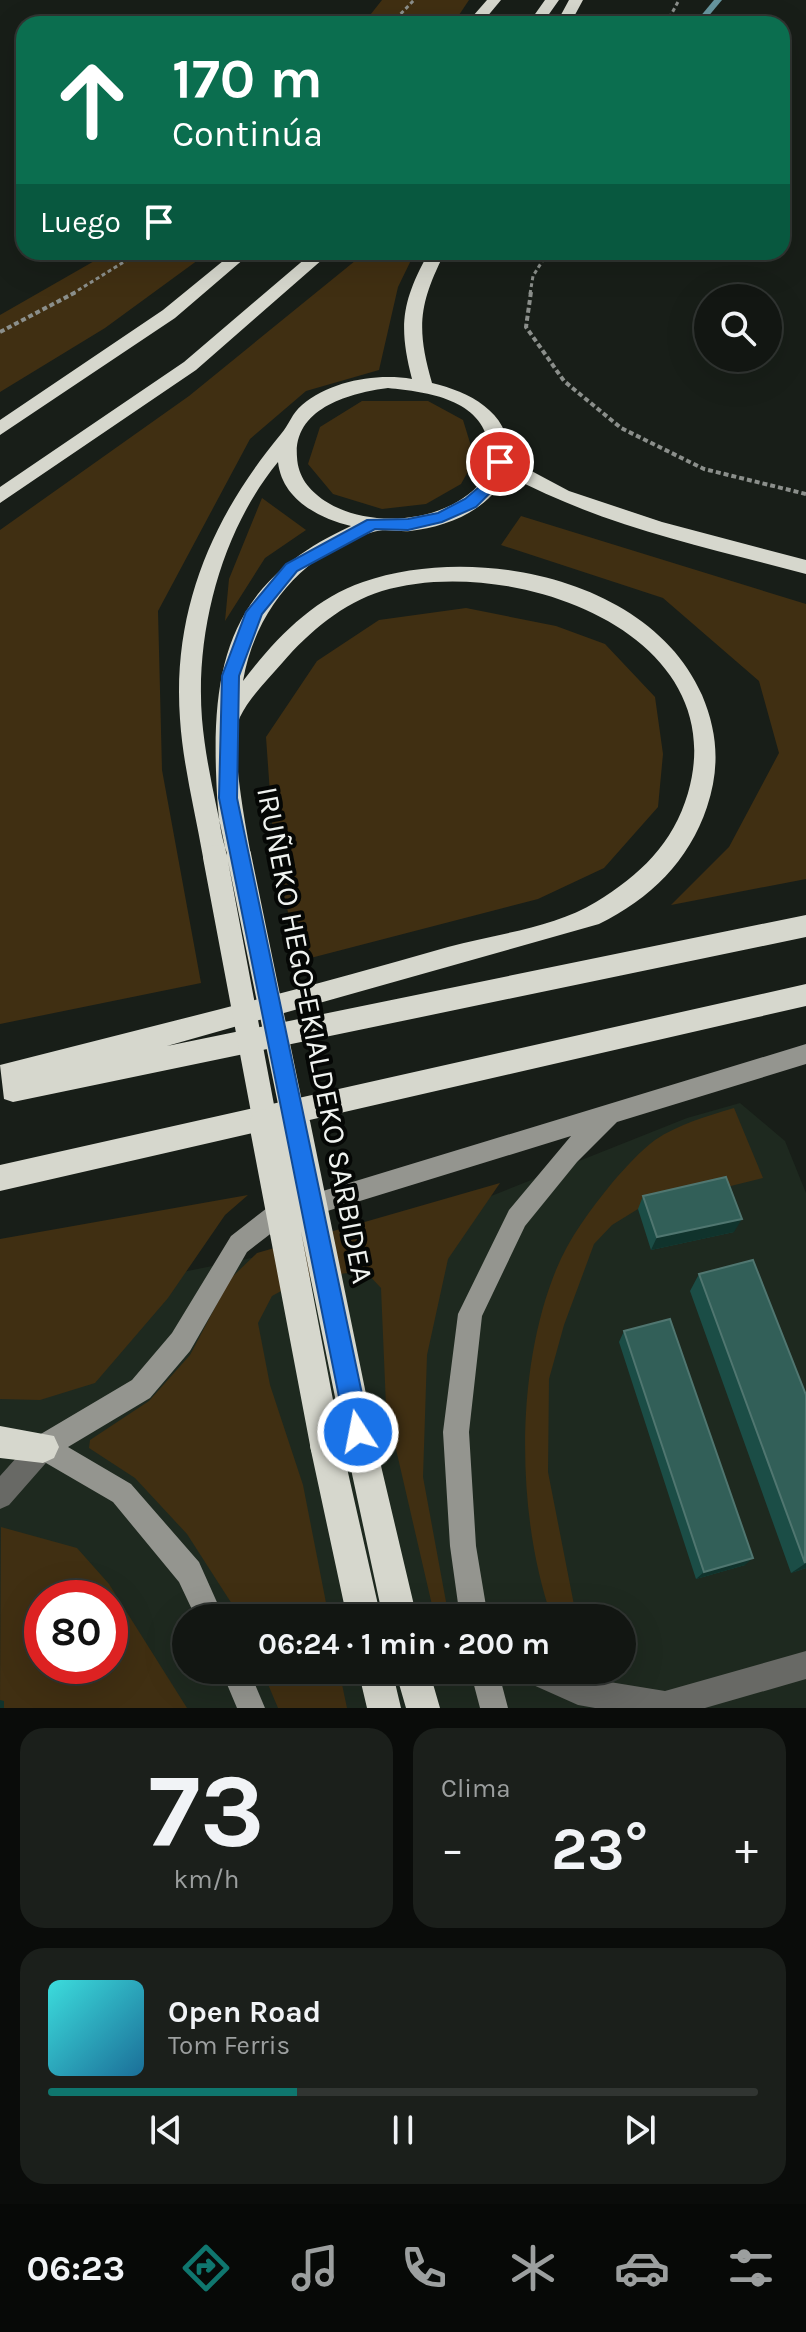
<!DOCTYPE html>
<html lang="es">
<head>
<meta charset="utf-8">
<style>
	:root { --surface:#121612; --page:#1b1f1b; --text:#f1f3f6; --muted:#9c9f9f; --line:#313532; --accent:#0f766e }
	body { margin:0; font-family:Karla,sans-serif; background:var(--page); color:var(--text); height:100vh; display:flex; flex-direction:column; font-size:30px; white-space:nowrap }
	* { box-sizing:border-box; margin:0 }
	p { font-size:26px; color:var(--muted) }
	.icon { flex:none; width:44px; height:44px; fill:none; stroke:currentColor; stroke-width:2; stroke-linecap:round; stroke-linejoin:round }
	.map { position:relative; height:1708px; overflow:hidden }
	.panel { display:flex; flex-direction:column; gap:20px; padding:20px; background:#0a0c0a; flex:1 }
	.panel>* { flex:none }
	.guide { position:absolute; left:16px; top:16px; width:774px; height:244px; border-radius:24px; box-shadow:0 8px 32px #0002,0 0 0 2px var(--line); background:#0b6e4f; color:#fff; overflow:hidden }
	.fabs { position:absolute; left:694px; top:284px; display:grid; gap:16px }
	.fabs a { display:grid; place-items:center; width:88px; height:88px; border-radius:50%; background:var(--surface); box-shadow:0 8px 32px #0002,0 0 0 2px var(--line); font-size:40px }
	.speed { position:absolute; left:24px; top:1580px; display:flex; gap:16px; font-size:40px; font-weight:700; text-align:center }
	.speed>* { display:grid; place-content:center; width:104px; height:104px; border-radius:50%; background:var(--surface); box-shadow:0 8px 32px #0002,0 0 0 2px var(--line); line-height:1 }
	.speed .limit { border:12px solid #d22; background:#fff; color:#111 }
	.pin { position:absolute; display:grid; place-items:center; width:68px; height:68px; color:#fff; margin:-34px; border:4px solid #fff; border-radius:50%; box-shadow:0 2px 8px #0007 }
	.me { position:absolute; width:88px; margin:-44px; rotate:349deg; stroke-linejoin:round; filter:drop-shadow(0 0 6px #0008) }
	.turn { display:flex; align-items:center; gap:28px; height:168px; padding:0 24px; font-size:36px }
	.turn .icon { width:104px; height:104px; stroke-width:2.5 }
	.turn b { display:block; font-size:56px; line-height:68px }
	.then { display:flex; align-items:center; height:76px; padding:0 24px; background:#0003; gap:16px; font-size:30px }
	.big { font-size:60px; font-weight:700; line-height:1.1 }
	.panel .widget { flex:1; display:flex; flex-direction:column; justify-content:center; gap:12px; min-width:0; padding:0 28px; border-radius:24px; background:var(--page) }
	.panel .dial { align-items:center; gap:0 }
	.dial b { font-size:104px; line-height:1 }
	.song { display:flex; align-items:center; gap:24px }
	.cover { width:96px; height:96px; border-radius:12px; background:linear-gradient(135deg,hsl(180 70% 55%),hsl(200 70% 35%)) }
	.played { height:8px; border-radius:4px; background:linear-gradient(90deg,var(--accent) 35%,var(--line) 35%) }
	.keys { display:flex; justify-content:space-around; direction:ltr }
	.heat { display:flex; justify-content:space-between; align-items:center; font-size:44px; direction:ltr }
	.panel .tiles { flex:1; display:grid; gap:20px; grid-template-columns:1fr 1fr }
	.widget:last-child { grid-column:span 2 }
	.trip { position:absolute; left:172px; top:1604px; width:464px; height:80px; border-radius:40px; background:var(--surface); box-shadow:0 8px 32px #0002,0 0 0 2px var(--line); font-weight:700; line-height:80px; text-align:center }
	.tabs { display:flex; height:128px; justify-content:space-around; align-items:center; background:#070907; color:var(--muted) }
	.tabs .icon { width:56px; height:56px }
	.tabs .on { color:var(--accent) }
	.tabs b { font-size:36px; color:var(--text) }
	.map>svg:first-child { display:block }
</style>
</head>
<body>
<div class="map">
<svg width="806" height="1708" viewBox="0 0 806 1708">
	<rect width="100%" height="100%" fill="#181e18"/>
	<!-- built -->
	<path fill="#1e291f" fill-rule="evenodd" d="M740,1103L785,1141L806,1193V1708H0V1304L105,1288L426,1222L687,1118ZM42,1598H110V1666H42ZM186,1618H622V1670H186Z"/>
	<!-- green -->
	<path fill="#402f12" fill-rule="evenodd" d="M382,0H469L453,24H363Z
		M110,252H209L105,328L0,392V315Z
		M366,252H415L398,287L379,370L306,391L250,439L158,611L162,770L201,983L0,1024V530L189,396Z
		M362,401H428L463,420L475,459L461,484L426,504L382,509L333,494L308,464L320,427Z
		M262,498L306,530L265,558L225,621L229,579Z
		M521,516L806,604V879L671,905L729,847L779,753L759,681L663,598L501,545Z
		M466,608L556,626L605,644L655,697L663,754L658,807L604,868L538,899L299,961L274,850L266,737L317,661L379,620Z
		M734,1108L763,1178L638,1209L612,1225L594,1244L564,1325L549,1379L548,1472L575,1610L573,1618H552C516,1516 515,1370 556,1270C569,1238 590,1210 612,1183C624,1169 640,1151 655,1140C679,1124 707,1116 734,1108Z
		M500,1183L448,1259L427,1355L423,1477L449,1618H435L386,1406L381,1288L365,1271L305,1278L272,1296L258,1323L270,1385L303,1485L329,1618H241L187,1534L135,1478L89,1448L90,1440L149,1401L190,1355L230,1279L257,1253Z
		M248,1195L225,1215L168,1298L95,1383L40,1400L0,1399V1239Z
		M1,1527L77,1548L109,1584L187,1708H4L0,1701ZM42,1598H110V1666H42Z
		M262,1670H339L347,1708H278Z"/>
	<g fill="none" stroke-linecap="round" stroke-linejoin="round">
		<!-- stream -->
		<path fill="#67969f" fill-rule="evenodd" d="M714,0H722L702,24H694Z"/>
		<!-- path-far1 -->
		<path stroke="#8b8f8b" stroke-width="3" stroke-dasharray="4 3" stroke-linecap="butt" d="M391,24L414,0
			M666,24L679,0
			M72,294L140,252
			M530,294L533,276L548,252"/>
		<!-- path -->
		<path stroke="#8b8f8b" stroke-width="4" stroke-dasharray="5 3" stroke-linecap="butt" d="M531,292L526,327L564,381L621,428L704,469L806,494
			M0,332L76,292"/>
		<!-- lane -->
		<path fill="#686965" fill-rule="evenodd" d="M43,1434L52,1438L56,1447L52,1456L9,1505L0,1509V1476L34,1438Z
			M806,1651V1679L705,1708H595L578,1705L522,1680L518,1670H564L579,1677L665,1691Z"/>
		<!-- secondary -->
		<path fill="#94958f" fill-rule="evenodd" d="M806,1044V1064L617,1122L577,1162L525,1226L482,1316L469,1432L476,1546L488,1618H460L450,1546L443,1432L458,1314L509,1210L571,1136L282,1225L247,1252L190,1351L150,1398L68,1447L131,1484L199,1562L224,1618H196L179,1582L113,1502L34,1456L30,1447L34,1438L132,1380L172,1333L231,1236L267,1208Z
			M221,1670H249L265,1708H237Z
			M470,1670H498L508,1708H480Z"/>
		<!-- highway -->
		<path fill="#d6d7cd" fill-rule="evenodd" d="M487,0H501L481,24H466Z
			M545,0H559L542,24H528Z
			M569,0H583L570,24H556Z
			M234,252H252L175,318L0,435V420L163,310Z
			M313,252H331L196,370L0,503V487L184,362Z
			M429,252H445C419,304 416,327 432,383C470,392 512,413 509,459L569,491L662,522L806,560V574C704,547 599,525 506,474C490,510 447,527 410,531C399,532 384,528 373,532C304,552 255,610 243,681C275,639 313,599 363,582C475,543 651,578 702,695C718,733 720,768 707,807C689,861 650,899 599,924L167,1046L806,915V937L13,1102L4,1099L0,1065C150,1027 300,990 448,947C495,934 554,928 596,902C640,875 673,844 688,793C735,629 506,553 382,591C343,603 309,632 283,662C269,678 249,698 240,717C229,742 246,827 251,855L247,862L239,865L231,862C218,837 217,798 216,771C212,651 238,578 351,526C318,518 282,499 278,462C222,530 195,631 202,719C206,766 218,811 227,857L223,864L215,867L207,864L203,857C195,811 183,765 180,719C172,609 213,516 281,434C289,425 292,413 302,405C331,381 376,373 412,379C398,325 402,301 429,252ZM388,388C428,392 482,399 489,446C491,458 490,472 482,481C448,523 370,530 325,501C309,490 298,477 297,457C293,408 350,393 388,388Z
			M806,984V1006L0,1191V1165Z
			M358,1417L369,1421L373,1432L417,1618H383L343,1432L347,1421Z
			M0,1426L54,1436L59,1447L54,1458L43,1463L0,1458Z
			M326,1430L337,1435L342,1446L381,1618H347L310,1446L315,1435Z
			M358,1670H392L401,1708H367Z
			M395,1670H429L440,1708H406Z"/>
		<!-- highway-bridge-far1 -->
		<path stroke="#d6d7cd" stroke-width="24" d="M239,855L295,1127
			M215,857L266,1127"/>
		<!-- highway-bridge -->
		<path stroke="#d6d7cd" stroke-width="31" d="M265,1125L326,1446
			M295,1125L358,1432"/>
	</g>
	<!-- wall -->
	<path fill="#1b4d46" d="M643,1196L734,1232L651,1250L638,1209Z
		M699,1274L806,1395V1568L791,1573L690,1291Z
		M624,1331L745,1565L696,1579L619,1342Z"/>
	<!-- shaded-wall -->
	<path fill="#10332c" d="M742,1219L734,1232L651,1250L657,1237Z
		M753,1558L745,1565L696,1579L704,1572Z
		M806,1563V1568L791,1573Z
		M0,1700L4,1701V1708H0Z"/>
	<!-- building -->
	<path fill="#325f58" stroke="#507670" stroke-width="2" d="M726,1177L742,1219L657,1237L643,1196Z
		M753,1260L806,1395L805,1563L699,1274Z
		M670,1319L753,1558L704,1572L624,1331Z"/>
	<!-- route -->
	<path fill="#1a73e8" stroke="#114b97" stroke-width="2" d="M500,457L508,462L496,487L476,507L442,522L408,530L375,529L297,571L262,614L239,676L237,798L370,1432L366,1440L358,1444L350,1440L346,1432L219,798L222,676L246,612L286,564L367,520L408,519L438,513L465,499L485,482L495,459Z"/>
	<g text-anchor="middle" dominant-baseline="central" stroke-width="8" stroke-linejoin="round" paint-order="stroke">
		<!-- street labels -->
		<g font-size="30" fill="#f0f3f0" stroke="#050705">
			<text transform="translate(315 1035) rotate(79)">IRUÑEKO HEGO-EKIALDEKO SARBIDEA</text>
		</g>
	</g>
</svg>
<div class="fabs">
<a><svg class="icon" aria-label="search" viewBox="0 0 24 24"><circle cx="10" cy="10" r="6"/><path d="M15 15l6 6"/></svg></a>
</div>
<div class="speed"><div class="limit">80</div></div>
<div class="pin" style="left:500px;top:462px;background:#d93025"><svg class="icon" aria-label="arrive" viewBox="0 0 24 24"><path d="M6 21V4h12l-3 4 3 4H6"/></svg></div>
<svg class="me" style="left:358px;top:1432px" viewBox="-20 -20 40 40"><circle r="17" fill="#1a73e8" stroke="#fff" stroke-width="3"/><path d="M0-11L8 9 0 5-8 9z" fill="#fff"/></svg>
<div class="trip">06:24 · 1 min · 200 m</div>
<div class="guide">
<div class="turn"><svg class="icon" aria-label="ahead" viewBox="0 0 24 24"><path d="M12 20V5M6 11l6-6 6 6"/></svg><div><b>170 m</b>Continúa</div></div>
<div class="then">Luego<svg class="icon" aria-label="arrive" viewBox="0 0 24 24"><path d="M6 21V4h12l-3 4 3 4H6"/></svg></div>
</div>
</div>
<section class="panel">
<div class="tiles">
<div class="widget dial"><b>73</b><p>km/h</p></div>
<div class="widget"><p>Clima</p>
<div class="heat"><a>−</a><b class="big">23°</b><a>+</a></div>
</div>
<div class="widget">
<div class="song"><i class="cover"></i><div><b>Open Road</b><p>Tom Ferris</p></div></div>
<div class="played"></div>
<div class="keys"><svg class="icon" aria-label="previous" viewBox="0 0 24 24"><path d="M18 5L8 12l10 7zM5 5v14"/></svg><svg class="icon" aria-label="pause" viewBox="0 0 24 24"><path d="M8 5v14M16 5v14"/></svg><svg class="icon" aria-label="next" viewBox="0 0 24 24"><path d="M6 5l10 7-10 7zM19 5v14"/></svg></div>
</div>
</div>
</section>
<nav class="tabs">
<b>06:23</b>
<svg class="icon on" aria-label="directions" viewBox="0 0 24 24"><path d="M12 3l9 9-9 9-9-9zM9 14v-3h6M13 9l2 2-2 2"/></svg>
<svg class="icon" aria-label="music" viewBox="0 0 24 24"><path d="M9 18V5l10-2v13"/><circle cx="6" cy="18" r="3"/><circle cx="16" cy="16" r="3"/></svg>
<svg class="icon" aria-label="phone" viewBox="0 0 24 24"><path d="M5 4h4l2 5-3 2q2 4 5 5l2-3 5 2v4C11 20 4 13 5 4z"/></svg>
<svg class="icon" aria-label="climate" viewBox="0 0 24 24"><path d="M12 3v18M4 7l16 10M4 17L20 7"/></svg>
<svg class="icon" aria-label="car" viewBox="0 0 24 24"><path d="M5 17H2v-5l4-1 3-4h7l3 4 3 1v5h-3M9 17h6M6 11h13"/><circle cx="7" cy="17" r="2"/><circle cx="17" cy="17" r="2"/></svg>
<svg class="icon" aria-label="filters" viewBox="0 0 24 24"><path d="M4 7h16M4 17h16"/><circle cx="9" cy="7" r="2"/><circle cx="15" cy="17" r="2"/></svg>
</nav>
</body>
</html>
